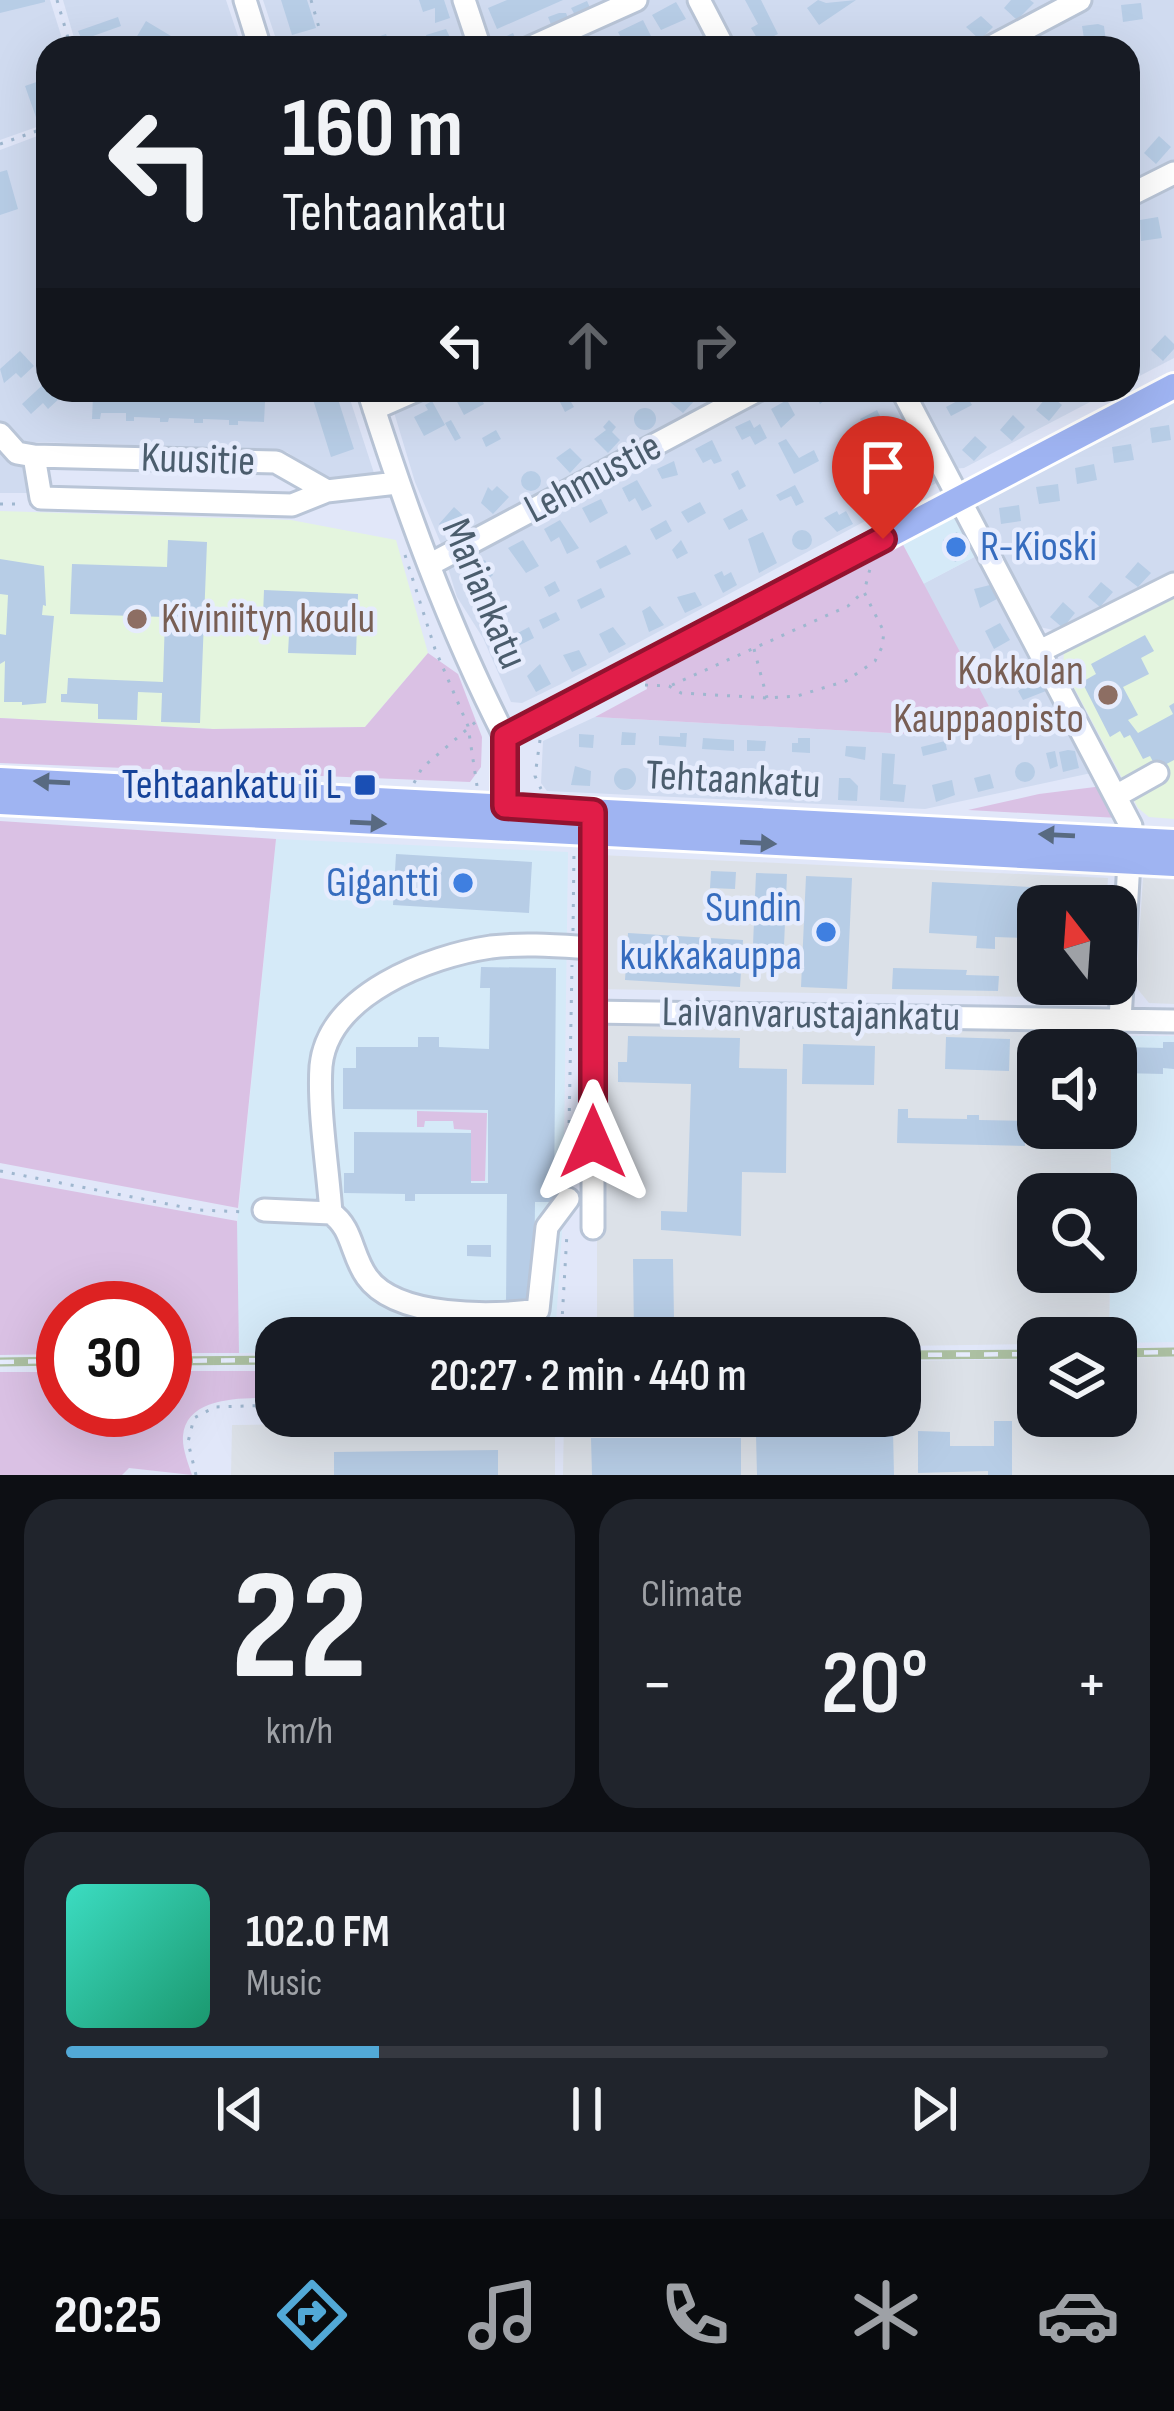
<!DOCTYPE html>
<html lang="en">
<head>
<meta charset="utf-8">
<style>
	:root { --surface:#171b24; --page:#20242c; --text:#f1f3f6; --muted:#9ea1a6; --line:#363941; --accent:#52a9d7 }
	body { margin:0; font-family:"Sofia Sans Condensed",sans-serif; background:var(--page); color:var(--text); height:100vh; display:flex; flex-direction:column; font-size:45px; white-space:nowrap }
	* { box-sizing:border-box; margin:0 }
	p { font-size:39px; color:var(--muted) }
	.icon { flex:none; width:66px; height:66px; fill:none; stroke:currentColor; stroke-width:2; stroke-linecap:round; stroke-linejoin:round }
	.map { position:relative; height:1475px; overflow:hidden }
	.details { display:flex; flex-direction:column; gap:24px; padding:24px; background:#0d0f14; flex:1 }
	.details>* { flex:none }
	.banner { position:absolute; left:36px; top:36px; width:1104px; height:366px; border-radius:36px; box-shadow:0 12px 48px #0002; background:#171b24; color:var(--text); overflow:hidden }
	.needle { width:78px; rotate:343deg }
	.fabs { position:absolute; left:1017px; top:885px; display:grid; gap:24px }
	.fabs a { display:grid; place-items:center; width:120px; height:120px; border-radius:24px; background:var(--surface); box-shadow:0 12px 48px #0002; font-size:60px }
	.speed { position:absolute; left:36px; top:1281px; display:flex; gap:24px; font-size:60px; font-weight:700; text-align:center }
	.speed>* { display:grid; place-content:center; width:156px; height:156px; border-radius:50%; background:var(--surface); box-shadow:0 12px 48px #0002; line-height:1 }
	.speed .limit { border:18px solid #d22; background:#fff; color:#111 }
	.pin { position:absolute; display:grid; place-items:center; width:102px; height:102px; color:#fff; margin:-123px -51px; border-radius:50% 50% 50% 0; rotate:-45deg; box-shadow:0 0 12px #0007 }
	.pin .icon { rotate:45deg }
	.me { position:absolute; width:132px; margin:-66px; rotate:0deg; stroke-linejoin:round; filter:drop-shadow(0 0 9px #0008) }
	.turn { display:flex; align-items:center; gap:42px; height:252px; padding:0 48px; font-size:54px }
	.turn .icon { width:156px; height:156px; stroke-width:2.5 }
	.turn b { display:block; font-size:84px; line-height:102px }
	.lanes { display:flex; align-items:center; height:114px; padding:0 48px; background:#0003; justify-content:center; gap:60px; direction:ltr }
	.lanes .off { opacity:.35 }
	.big { font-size:90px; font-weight:600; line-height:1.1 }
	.details .tile { flex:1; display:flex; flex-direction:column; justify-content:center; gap:18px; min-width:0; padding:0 42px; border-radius:36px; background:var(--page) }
	.details .dial { align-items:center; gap:0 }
	.dial b { font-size:156px; line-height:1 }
	.song { display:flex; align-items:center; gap:36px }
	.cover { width:144px; height:144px; border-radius:18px; background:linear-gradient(135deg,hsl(170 70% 55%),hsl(160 70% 35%)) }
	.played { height:12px; border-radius:6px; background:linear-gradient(90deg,var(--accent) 30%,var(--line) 30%) }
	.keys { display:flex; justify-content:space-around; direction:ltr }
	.heat { display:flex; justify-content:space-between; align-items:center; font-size:66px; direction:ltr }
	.details .tiles { flex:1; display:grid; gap:24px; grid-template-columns:1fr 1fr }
	.tile:last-child { grid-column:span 2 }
	.trip { position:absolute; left:255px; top:1317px; width:666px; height:120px; border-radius:36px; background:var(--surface); box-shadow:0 12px 48px #0002; font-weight:600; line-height:120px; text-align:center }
	.tabs { display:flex; height:192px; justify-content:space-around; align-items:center; background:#090b0e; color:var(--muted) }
	.tabs .icon { width:84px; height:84px }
	.tabs .active { color:var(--accent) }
	.tabs b { font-size:54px; color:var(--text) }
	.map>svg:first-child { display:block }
</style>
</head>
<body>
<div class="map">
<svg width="1174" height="1475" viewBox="0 0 1174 1475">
	<rect width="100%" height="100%" fill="#e1e7f9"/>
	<!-- residential -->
	<path fill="#d0dbf0" d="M0,0H50L65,48H48V123L0,140Z
		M63,0H226L242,48H77Z
		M263,0H456L473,48H279Z
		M469,0H618L509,48H485Z
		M646,0H685L710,48H583L575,32Z
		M708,0H1069L977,48H733Z
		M1094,0H1174V164L1128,188V48H1004Z
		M48,132V390H347L374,473L339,480L323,477L287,452L258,449L38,442L22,446L13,438L0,424V150Z
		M1174,181V358L1128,382V205Z
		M434,390H746L444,551L415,482L393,409Z
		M774,390H893L940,481L559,685L522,703L511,702L483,638L457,597L447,565Z
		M908,390H1113L964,468L950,469Z
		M1174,399V574L1062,632L1035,626L972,505Z
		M0,447L28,470L30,493H0Z
		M982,553L1096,772L925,809L547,791L541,783L543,741L595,717L908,734L993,716L923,584Z"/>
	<!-- commercial -->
	<path fill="#d5eaf8" d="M960,507L982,553L923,584L900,539Z
		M276,839L568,852L563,1215L555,1338H276V1353H239L236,1234Z
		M1113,1036H1174V1342L1116,1343V1338H1109L1110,1272H1116V1194H1111V1128H1116Z"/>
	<!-- industrial -->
	<path fill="#dce1e8" d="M599,855L1108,878L1106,906H1038V984H1099L1093,998L598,989Z
		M1143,878L1174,880V1004L1149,1003L1136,987Z
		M597,1017L1088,1026L1092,1035L1113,1036V1050H1038V1128H1111V1194H1038V1272H1110L1109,1338H1038V1344L900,1346V1338H597Z
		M1174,1357V1475H563L564,1416H900V1361L1038,1359V1416H1116V1358Z
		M555,1420V1475H231L232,1425Z"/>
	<!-- education -->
	<path fill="#e4f5de" d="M0,511L291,520L396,540L428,653L365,727L214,729L0,718Z
		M1174,593V819L1149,817L1138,808L1063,667L1064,651Z"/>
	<!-- green -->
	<path fill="#dac1e4" d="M900,539L994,716L908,734L595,717L647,689L644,676Z
		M428,653L458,674L482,737L481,767L470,782L0,763V718L213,729L365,727Z
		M1103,786L1119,818L968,810L1039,794Z
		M0,821L276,839L238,1208L0,1163Z
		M417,1111L487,1113L485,1181H470L471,1130L454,1129L453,1121H425L424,1127H417Z
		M0,1178L237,1221L239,1353H165V1308H63V1354L0,1355Z
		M165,1371H276V1398C247,1398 186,1395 183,1436C182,1448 188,1463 192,1475L129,1468L122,1475H0V1372H63V1410H165Z"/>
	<!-- building -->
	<path fill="#b7cde6" d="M0,0H45V2L0,13Z
		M281,0H307L316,28L292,35Z
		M419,0H444L450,18L435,23V8L423,12Z
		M507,0H563L497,29L488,8Z
		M745,0H761L778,34L760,43L751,28L758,24Z
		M818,0L826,3L856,0L819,25L807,8Z
		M1011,0H1030L1034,3L1017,20L1004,8Z
		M587,1L591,10L576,17L571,8Z
		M676,2L686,19L661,30L652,15Z
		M1141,3L1143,19L1123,22L1121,5Z
		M559,13H566L569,20L552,27L548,17Z
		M981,16L993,27L980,40L966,27Z
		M118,17L121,26L82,40L78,31Z
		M643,20L652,38L626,48L618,32Z
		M146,21L191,48H142L133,43Z
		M1098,24L1104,26L1106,42L1085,45L1082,26Z
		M446,29L455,48H431L426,35Z
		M513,33L517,42L505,48L500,39Z
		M386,34L391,48H347V47Z
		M888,36L894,40L903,48H882L879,45Z
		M942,36L955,48L930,45Z
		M612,37L618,48H590Z
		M48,78V116L37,120L25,86Z
		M1159,136L1171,147L1156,164L1144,153Z
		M7,170L18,209L0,215V172Z
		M1158,217L1162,238L1141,241L1140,220Z
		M48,235V266L47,267L38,238Z
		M1165,335L1174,344V349L1163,361L1151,350Z
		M20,351L34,366L21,378L16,373L4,383L0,369Z
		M48,380V390H55L61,397L48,409L43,403L31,414L22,404Z
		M310,390H335L354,449L331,457Z
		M466,390H477L484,404L464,415L454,396Z
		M574,390L579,398L571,402L574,407L565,412L558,398Z
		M677,390H690L698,397L683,413L670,402Z
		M812,390H838L820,404Z
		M1049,394L1062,405L1049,421L1036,410Z
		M93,396L265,402L264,422L238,421V425H229V420L203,419V423H194V419L169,418L168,422H160V418L134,417V421H126V413H101L100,419H92Z
		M967,396L972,405L951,416L946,407Z
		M787,400L795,415L781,428L771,409Z
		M432,401L445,425L424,436L414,417L428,410L425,405Z
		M634 419a11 11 0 1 1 22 0a11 11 0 1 1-22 0Z
		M877,410L885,426L866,430L860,419Z
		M1013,415L1025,427L1012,441L1000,430Z
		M451,420L461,438L455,441L445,423Z
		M609,420L616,427L612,432L620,440L608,453L594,439L606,430L603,427Z
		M750,420L754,428L760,424L767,438L755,445L750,436L742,440L735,427Z
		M1169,425L1171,440L1152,443L1150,428Z
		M496,430L501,439L486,447L482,438Z
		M975,436L987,447L974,461L962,450Z
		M786,439L799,458L814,450L819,461L794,474L778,443Z
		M712,440L722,461L714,464L711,459L703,463L695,449Z
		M1131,444L1134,460L1114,463L1112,447Z
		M570,448L582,460L570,473L556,458Z
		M674,461L678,475L662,479L657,469Z
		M1094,464L1097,480L1077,484L1075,468Z
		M927,468L934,481L918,490L911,477Z
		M738,470L746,486L739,490L731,474Z
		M521 481a10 10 0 1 1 20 0a10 10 0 1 1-20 0Z
		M637,480L652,506L642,511L635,498L629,502L622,488Z
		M1058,484L1060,501L1039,504L1036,487Z
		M795,485L804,502L796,506L791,496L780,501L776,495Z
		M497,486L509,497L493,514L481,503L488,487L492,491Z
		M882,492L889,505L873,514L864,497Z
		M601,499L608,513L590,523L582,508Z
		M700,502L706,513L688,523L681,512Z
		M1019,505L1021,521L1001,524L999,508Z
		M454,507L468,520L453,537L439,524Z
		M742,509L748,520L729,530L723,519Z
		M837,511L839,515L846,511L853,524L837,532L824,518Z
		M560,520L579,548L567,554L559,537L551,542L544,529Z
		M666,520L672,531L656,540L650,529Z
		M792 540a10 10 0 1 1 20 0a10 10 0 1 1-20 0Z
		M763,532L777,563L759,573L748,539Z
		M957,532L968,555L955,562L943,540Z
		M168,540L207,542L200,723L161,722L162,693L138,692L137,720L98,719V704L61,702V694H67L68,678L163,682L165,617L70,614L72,564L167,567Z
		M523,540L539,566L526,573L508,548Z
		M681,540L688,553L677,559L672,550Z
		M626,545L631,554L600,569L596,561Z
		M0,559L44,566L46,606L43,605L42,615L54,616L46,703L22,705V702H4L5,661L0,664V634L6,635L8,595L0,594Z
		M485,560L493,575L479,586L468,568Z
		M1138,562L1151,573L1138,587L1125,577Z
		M722,571L724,576L731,572L737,585L723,593L714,575Z
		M555,581L560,591L549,597L544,587Z
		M1101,582L1113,592L1100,607L1088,597Z
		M990,585L997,599L980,608L974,589Z
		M601,588L605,597L581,609L577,600Z
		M264,590L358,594L356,655L288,653L290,616L263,615Z
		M695,592L702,605L685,613L677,597Z
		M1063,602L1075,613L1063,628L1050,617Z
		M650,606L664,625L649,632L642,611Z
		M556,612L560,620L543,629L539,620Z
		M1000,623L1010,640L994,649L985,631Z
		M529,627L534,638L520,645L514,635Z
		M613,627L626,644L609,653L599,634Z
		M1145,635L1154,651L1141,658L1149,674L1123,687L1138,715L1128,720L1138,733L1173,714L1169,706L1174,703V760L1157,769L1150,756L1143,759L1130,735L1124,738L1120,731L1110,737L1082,682L1096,674L1091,664Z
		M579,650L587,665L572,672L563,655Z
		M540,664L551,684L536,692L527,676Z
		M1032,666L1046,691L1023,700L1018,691L1026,685L1020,673Z
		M622,732L636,733L635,745H621Z
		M680,733H687L686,747L659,745V736L680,737Z
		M579,734L594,735L593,748L579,747Z
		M703,738L734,740V751L702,749Z
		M798,738H810V753L792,752V743H798Z
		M747,740L766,741L765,751H747Z
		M945,741L947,750L923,756L921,747Z
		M846,746L866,747L865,760L845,756Z
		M1068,750L1075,751L1079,768L1063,772L1059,752Z
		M1055,751L1058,766L1050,769L1046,753Z
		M882,753L895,754L893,784L906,785L904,802L880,800Z
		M1015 772a10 10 0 1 1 20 0a10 10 0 1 1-20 0Z
		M575,766L591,771L590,786L571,785Z
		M614 779a11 11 0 1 1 22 0a11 11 0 1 1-22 0Z
		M664,769L680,773L679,791L657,790L658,772Z
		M990,774L994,788L978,792L974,778Z
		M720,776H725L724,792H705L706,778Z
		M751,776L766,781L765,796L748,795Z
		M839,778H850L858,786L857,801L838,800Z
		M796,779L813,784L812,798L794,797Z
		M952,780L955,795L936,802L932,785Z
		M396,854L532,862L529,913L393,905Z
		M711,871L736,872L735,889L710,888Z
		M756,873L787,874L784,946L753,945Z
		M806,876L852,878L847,989L801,987Z
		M932,882L1031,887L1028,938L995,937V949L976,948L977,936L929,933Z
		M628,933L743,940L740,987L625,980Z
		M481,967L556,968L554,1202H535L534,1304H506L507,1194H415V1201H405V1194L344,1193V1173H354V1132L471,1133V1183H488V1110L343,1109V1068H356V1047H418V1037H439V1047L489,1049L490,988H480Z
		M893,968L967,970L966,975L999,976L998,991L892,989Z
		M628,1036L740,1038L739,1068L787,1069L786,1173L742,1172L741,1236L661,1230V1211L687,1212L691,1084L618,1082V1062H627Z
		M946,1037L1010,1039L1009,1071L945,1069Z
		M1163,1042H1174V1069L1163,1068V1074L1121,1073V1047L1163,1048Z
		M803,1044L875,1046L874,1085L802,1084Z
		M898,1109H908V1118L967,1119V1115H979V1120L1026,1121L1025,1146L897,1143Z
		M1057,1131H1082L1081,1149H1057Z
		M467,1245H491V1257L467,1256Z
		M633,1259H673L674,1319L751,1318V1332L634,1334Z
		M994,1421H1012V1475H988V1471L918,1473V1431L950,1432V1446H994Z
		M893,1431L894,1475H757L756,1435Z
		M591,1438H741V1475H592Z
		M498,1450V1475H334V1452Z"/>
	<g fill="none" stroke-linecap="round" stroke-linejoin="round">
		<defs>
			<path id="minor" d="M245,0L260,48
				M464,0L480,48
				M699,0L724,48
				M529,48L636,0
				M989,48L1080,0
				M1128,196L1174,173
				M368,390C406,509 448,626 505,737
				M902,390L1131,826L1120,1020
				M374,409L417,390
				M0,434L17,453L34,456L276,462L327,491L397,483
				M34,456L41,498L292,505L327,491
				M429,565L758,390
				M1040,651L1174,584
				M1116,796L1157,773
				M593,821V1228
				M592,1012L1174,1021
				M568,1199L547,1227L538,1310C493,1317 396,1318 367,1277C351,1255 353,1228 331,1213C328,1169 318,1109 321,1066C328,994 430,956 491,947C525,943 559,946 592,948
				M264,1210L331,1213"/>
			<path id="major" d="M0,780L1174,842
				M0,802L1174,864
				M504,819L505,737L1174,386"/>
		</defs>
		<!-- minor casing -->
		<use href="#minor" stroke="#b9c5d7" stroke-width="27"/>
		<!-- major casing -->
		<use href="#major" stroke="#fff" stroke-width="30"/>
		<!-- path -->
		<path stroke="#9fb7cf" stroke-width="3" stroke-dasharray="3 9" stroke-linecap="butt" d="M57,0L71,48
			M311,0L320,31
			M0,144L48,127
			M0,504H22
			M405,555L435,649L468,726L477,786
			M754,649L767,698
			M645,685L669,686L681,693L767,698L797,696L846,681L875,661L882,647L884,632L864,592L871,565
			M672,685L848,606L862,593
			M540,740L535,776L541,789
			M414,783L422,768L479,719
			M573,931L574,851
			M0,1171L198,1210L246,1212
			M568,1183L572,965
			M561,1338L567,1233
			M196,1475L188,1442L194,1418L215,1407L276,1405"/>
		<!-- minor -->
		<use href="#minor" stroke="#fff" stroke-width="21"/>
		<!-- major -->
		<use href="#major" stroke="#9fb4f2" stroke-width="24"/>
		<defs>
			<path id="rail" d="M1116,1353L1174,1352
				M900,1355L1038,1354
				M165,1361L276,1360
				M0,1362L63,1361"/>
		</defs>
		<!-- rail casing -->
		<use href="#rail" stroke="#acc0a2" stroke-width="9"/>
		<!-- rail -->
		<use href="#rail" stroke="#e6ecfd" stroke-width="4.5" stroke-dasharray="14" stroke-linecap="butt"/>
	</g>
	<!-- one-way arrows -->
	<defs><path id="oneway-solid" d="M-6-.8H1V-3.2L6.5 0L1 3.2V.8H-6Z" transform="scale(3)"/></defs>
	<g fill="#586a81">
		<use href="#oneway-solid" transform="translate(52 782) rotate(-177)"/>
		<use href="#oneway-solid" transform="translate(368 823) rotate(3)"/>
		<use href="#oneway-solid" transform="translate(1057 835) rotate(-177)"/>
		<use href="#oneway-solid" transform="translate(758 843) rotate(3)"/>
	</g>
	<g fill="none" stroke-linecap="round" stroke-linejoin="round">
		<defs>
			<path id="route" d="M593,1142V812L505,806V737L883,539"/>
		</defs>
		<!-- route casing -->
		<use href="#route" stroke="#92132f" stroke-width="30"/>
		<!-- route -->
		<use href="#route" stroke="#e11d48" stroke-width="21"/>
	</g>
	<!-- markers -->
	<g fill="#3f7fe0" stroke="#e6ecfd" stroke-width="4.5">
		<circle cx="956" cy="547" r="12"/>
		<circle cx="463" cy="883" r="12"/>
		<circle cx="826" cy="932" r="12"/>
	</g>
	<g fill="#8d6e63" stroke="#e6ecfd" stroke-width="4.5">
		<circle cx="137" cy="619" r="12"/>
		<circle cx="1108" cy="695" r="12"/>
	</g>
	<rect fill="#1a4fb4" stroke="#e6ecfd" stroke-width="4.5" x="353" y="773" width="24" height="24" rx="6"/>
	<g text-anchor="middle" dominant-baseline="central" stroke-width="9" stroke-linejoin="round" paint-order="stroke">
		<!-- street labels -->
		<g font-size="42" fill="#4b5d6d" stroke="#e6ecfd">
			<text transform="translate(198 460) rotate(2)">Kuusitie</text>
			<text transform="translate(593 478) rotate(-28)">Lehmustie</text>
			<text transform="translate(484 594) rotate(67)">Mariankatu</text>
			<text transform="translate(733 780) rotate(3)">Tehtaankatu</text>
			<text transform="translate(811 1015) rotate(1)">Laivanvarustajankatu</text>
		</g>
		<!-- shop labels -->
		<g font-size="42" fill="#366cbe" stroke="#e6ecfd" text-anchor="end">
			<text x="980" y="547" text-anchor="start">R-Kioski</text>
			<text x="439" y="883">Gigantti</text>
			<text x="802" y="908">Sundin<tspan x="802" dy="48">kukkakauppa</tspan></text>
		</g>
		<!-- education labels -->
		<g font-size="42" fill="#785e54" stroke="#e6ecfd" text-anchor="start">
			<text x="161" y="619">Kiviniityn koulu</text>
			<text x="1084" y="671" text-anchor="end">Kokkolan<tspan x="1084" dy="48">Kauppaopisto</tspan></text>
		</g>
		<!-- transit labels -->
		<g font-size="42" fill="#164399" stroke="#e6ecfd" text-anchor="end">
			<text x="341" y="785">Tehtaankatu ii L</text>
		</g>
	</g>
</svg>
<div class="fabs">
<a><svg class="needle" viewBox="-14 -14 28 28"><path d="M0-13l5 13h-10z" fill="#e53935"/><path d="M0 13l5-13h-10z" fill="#9ea1a6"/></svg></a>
<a><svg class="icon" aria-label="sound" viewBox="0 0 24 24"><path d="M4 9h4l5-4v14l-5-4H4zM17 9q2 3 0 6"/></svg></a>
<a><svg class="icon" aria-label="search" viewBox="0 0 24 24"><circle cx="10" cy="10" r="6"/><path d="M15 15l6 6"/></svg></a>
<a><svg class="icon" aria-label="layers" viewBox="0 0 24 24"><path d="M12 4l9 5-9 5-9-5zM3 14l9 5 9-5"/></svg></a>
</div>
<div class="speed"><div class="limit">30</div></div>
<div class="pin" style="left:883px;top:539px;background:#d93025"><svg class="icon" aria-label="arrive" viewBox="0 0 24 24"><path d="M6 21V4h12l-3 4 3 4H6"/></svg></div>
<svg class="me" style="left:593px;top:1142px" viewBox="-20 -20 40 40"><path d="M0-17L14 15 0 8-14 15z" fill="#e11d48" stroke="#fff" stroke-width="4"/></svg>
<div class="trip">20:27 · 2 min · 440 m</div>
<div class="banner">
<div class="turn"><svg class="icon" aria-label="left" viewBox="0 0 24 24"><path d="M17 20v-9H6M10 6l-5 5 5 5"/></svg><div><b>160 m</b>Tehtaankatu</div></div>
<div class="lanes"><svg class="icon" aria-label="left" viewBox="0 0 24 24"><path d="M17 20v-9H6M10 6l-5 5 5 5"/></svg><svg class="icon off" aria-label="ahead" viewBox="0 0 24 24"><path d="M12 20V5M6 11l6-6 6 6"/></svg><svg class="icon off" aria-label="right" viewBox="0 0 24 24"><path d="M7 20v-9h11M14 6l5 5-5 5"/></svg></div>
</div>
</div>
<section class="details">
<div class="tiles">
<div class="tile dial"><b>22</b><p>km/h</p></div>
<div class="tile"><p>Climate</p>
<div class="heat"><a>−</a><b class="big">20°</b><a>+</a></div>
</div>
<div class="tile">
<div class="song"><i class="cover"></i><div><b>102.0 FM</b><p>Music</p></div></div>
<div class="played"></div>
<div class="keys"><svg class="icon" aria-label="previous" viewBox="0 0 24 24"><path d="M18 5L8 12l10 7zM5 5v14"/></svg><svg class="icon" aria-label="pause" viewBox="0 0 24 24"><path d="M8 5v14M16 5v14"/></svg><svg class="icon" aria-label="next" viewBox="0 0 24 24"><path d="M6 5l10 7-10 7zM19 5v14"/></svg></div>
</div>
</div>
</section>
<nav class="tabs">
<b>20:25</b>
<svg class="icon active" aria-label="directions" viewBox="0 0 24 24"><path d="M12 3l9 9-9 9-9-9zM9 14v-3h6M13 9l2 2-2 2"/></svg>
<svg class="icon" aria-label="music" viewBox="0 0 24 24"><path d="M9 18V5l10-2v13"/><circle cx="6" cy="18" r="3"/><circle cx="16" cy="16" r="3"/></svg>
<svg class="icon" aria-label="phone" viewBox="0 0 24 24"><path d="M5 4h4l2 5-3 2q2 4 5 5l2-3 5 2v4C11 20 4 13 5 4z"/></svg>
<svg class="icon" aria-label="climate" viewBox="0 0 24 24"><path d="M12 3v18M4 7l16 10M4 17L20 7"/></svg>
<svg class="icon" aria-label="car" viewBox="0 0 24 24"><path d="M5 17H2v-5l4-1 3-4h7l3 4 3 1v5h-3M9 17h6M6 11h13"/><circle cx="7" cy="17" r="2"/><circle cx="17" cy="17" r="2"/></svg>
</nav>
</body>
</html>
